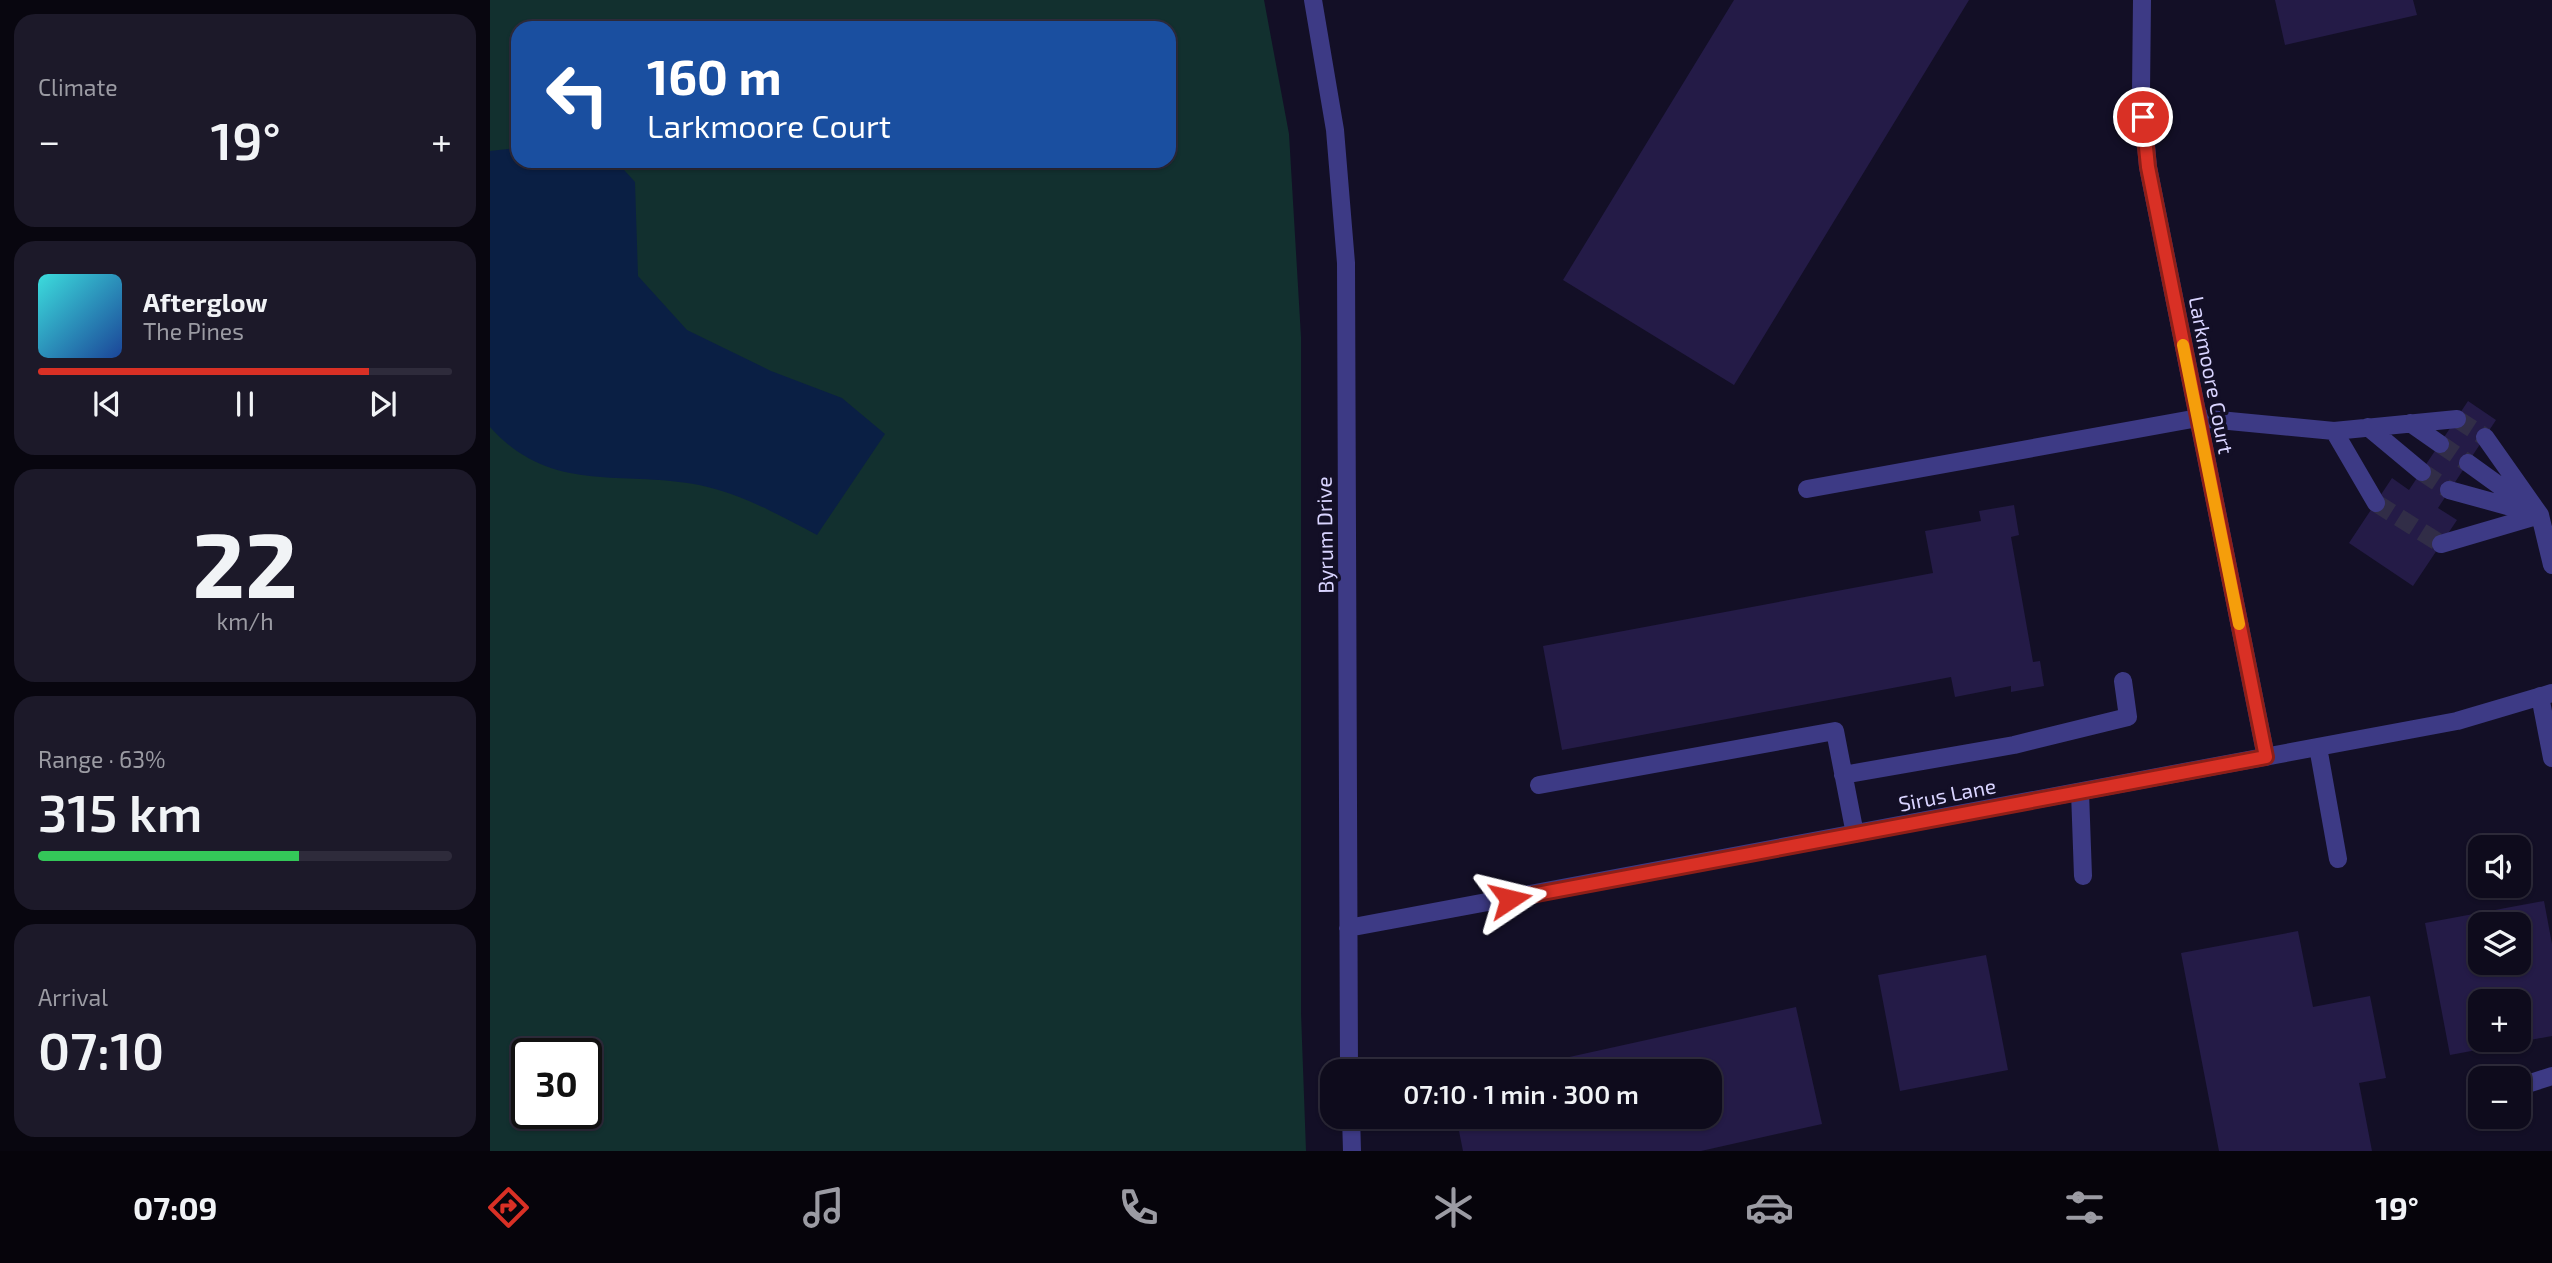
<!DOCTYPE html>
<html lang="en">
<head>
<meta charset="utf-8">
<style>
	:root { --surface:#0e0b1c; --page:#1c1929; --text:#f1f3f6; --muted:#9b9ba3; --line:#2e2b3b; --accent:#d93025 }
	body { margin:0; font-family:"Exo 2",sans-serif; background:var(--page); color:var(--text); height:100vh; display:flex; flex-direction:column; font-size:26px; white-space:nowrap }
	* { box-sizing:border-box; margin:0 }
	p { font-size:23px; color:var(--muted) }
	.icon { flex:none; width:38px; height:38px; fill:none; stroke:currentColor; stroke-width:2; stroke-linecap:round; stroke-linejoin:round }
	.map { position:relative; flex:1; overflow:hidden }
	.drawer { display:flex; flex-direction:column; gap:14px; padding:14px; background:#08060f; width:490px }
	.drawer>* { flex:none }
	.top-card { position:absolute; left:21px; top:21px; width:665px; height:147px; border-radius:21px; box-shadow:0 2px 5px #0004,0 0 0 2px var(--line); background:#1a4fa0; color:#fff; overflow:hidden }
	.tools { position:absolute; left:1978px; top:835px; display:grid; gap:14px }
	.tools a { display:grid; place-items:center; width:63px; height:63px; border-radius:14px; background:var(--surface); box-shadow:0 2px 5px #0004,0 0 0 2px var(--line); font-size:35px }
	.speed { position:absolute; left:21px; top:1038px; display:flex; gap:14px; font-size:35px; font-weight:700; text-align:center }
	.speed>* { display:grid; place-content:center; width:91px; height:91px; border-radius:50%; background:var(--surface); box-shadow:0 2px 5px #0004,0 0 0 2px var(--line); line-height:1 }
	.speed .limit { border:4px solid #111; border-radius:10px; background:#fff; color:#111 }
	.pin { position:absolute; display:grid; place-items:center; width:60px; height:60px; color:#fff; margin:-30px; border:4px solid #fff; border-radius:50%; box-shadow:0 2px 7px #0007 }
	.me { position:absolute; width:77px; margin:-38px; rotate:80deg; stroke-linejoin:round; filter:drop-shadow(0 0 5px #0008) }
	.turn { display:flex; align-items:center; gap:24px; height:147px; padding:0 21px; font-size:32px }
	.turn .icon { width:91px; height:91px; stroke-width:2.5 }
	.turn b { display:block; font-size:49px; line-height:60px }
	.big { font-size:52px; font-weight:600; line-height:1.1 }
	.drawer .widget { flex:1; display:flex; flex-direction:column; justify-content:center; gap:10px; min-width:0; padding:0 24px; border-radius:21px; background:var(--page) }
	.drawer .dial { align-items:center; gap:0 }
	.dial b { font-size:91px; line-height:1 }
	.song { display:flex; align-items:center; gap:21px }
	.cover { width:84px; height:84px; border-radius:10px; background:linear-gradient(135deg,hsl(180 70% 55%),hsl(220 70% 35%)) }
	.played { height:7px; border-radius:4px; background:linear-gradient(90deg,var(--accent) 80%,var(--line) 80%) }
	.keys { display:flex; justify-content:space-around; direction:ltr }
	.heat { display:flex; justify-content:space-between; align-items:center; font-size:38px; direction:ltr }
	.charge { height:10px; border-radius:5px; background:linear-gradient(90deg,#34c759 63%,var(--line) 0) }
	.trip { position:absolute; left:830px; top:1059px; width:402px; height:70px; border-radius:21px; background:var(--surface); box-shadow:0 2px 5px #0004,0 0 0 2px var(--line); font-weight:600; line-height:70px; text-align:center }
	.dock { display:flex; height:112px; justify-content:space-around; align-items:center; background:#06040b; color:var(--muted) }
	.dock .icon { width:49px; height:49px }
	.dock .active { color:var(--accent) }
	.dock b { font-size:32px; color:var(--text) }
	main { display:flex; flex:1; min-height:0 }
	.map>svg:first-child { display:block }
</style>
</head>
<body>
<main>
<section class="drawer">
<div class="widget"><p>Climate</p>
<div class="heat"><a>−</a><b class="big">19°</b><a>+</a></div>
</div>
<div class="widget">
<div class="song"><i class="cover"></i><div><b>Afterglow</b><p>The Pines</p></div></div>
<div class="played"></div>
<div class="keys"><svg class="icon" aria-label="previous" viewBox="0 0 24 24"><path d="M18 5L8 12l10 7zM5 5v14"/></svg><svg class="icon" aria-label="pause" viewBox="0 0 24 24"><path d="M8 5v14M16 5v14"/></svg><svg class="icon" aria-label="next" viewBox="0 0 24 24"><path d="M6 5l10 7-10 7zM19 5v14"/></svg></div>
</div>
<div class="widget dial"><b>22</b><p>km/h</p></div>
<div class="widget"><p>Range · 63%</p><b class="big">315 km</b><div class="charge"></div></div>
<div class="widget"><p>Arrival</p><b class="big">07:10</b></div>
</section>
<div class="map">
<svg width="2062" height="1151" viewBox="0 0 2062 1151">
	<rect width="100%" height="100%" fill="#130f26"/>
	<!-- green -->
	<path fill="#12302f" fill-rule="evenodd" d="M0,0H774L799,134L811,337V1013L816,1151H0ZM28,28H679V161H28ZM37,1054H96V1113H37Z"/>
	<!-- water -->
	<path fill="#0a1f44" d="M28,148V161H126L145,182L148,276L197,330L281,371L352,398L395,434L327,535C289,515 252,494 209,485C130,470 61,495 0,427V151Z"/>
	<!-- building -->
	<path fill="#241b47" fill-rule="evenodd" d="M1244,0H1479L1244,385L1073,280Z
		M1785,0H1923L1927,15L1795,45Z
		M1978,401L2006,420L1948,508L1967,520L1923,586L1859,543L1902,478L1919,490Z
		M1524,505L1529,535L1521,537L1543,662L1550,661L1554,686L1521,692V686L1465,697L1461,677L1072,750L1053,646L1443,573L1435,531L1491,521L1489,511Z
		M2054,901L2062,944V1036L1960,1055L1935,923ZM1990,924H2028V962H1990ZM1990,1001H2028V1040H1990Z
		M1808,931L1823,1007L1880,996L1896,1078L1869,1083L1882,1151H1729L1691,953Z
		M1496,955L1518,1070L1410,1091L1388,975Z
		M1306,1007L1332,1124L1211,1151H973L966,1116H1220V1071L1020,1070Z"/>
	<g fill="none" stroke-linecap="round" stroke-linejoin="round">
		<!-- minor-tunnel -->
		<path stroke="#312d47" stroke-width="18" stroke-dasharray="18 9" stroke-linecap="butt" d="M1967,419L1995,437
			M1950,444L1978,463
			M1932,472L1959,490
			M1886,503L1951,544"/>
		<!-- minor -->
		<path stroke="#3d3a85" stroke-width="18" d="M823,0L845,130L856,263L859,1071
			M1652,0L1651,92L1658,167L1776,757
			M1920,423L1950,444
			M1878,427L1932,472
			M1844,431L1886,503
			M1995,437L2050,515L2062,565
			M1978,463L2039,507
			M1317,489L1708,418L1844,431L1967,419
			M1959,490L2050,515
			M1951,544L2050,515
			M2050,696L2062,758
			M1828,747L1848,859
			M1353,775L1524,745L1638,717L1633,681
			M1049,785L1345,731L1365,834
			M1590,792L1593,876
			M858,928L1967,721L2062,693
			M2028,1087L2062,1076
			M861,1116L862,1151"/>
	</g>
	<g fill="none" stroke-linecap="round" stroke-linejoin="round">
		<defs>
			<path id="route" d="M1020,899L1776,757L1658,167L1653,117"/>
		</defs>
		<!-- route casing -->
		<use href="#route" stroke="#8d1f18" stroke-width="18"/>
		<!-- route -->
		<use href="#route" stroke="#d93025" stroke-width="12"/>
		<!-- slow -->
		<path stroke="#f59e0b" stroke-width="12" d="M1693,345L1749,624"/>
	</g>
	<g text-anchor="middle" dominant-baseline="central" stroke-width="7" stroke-linejoin="round" paint-order="stroke">
		<!-- street labels -->
		<g font-size="21" fill="#d9d4ff" stroke="#130f26">
			<text transform="translate(1722 375) rotate(79)">Larkmoore Court</text>
			<text transform="translate(834 535) rotate(-91)">Byrum Drive</text>
			<text transform="translate(1457 794) rotate(-11)">Sirus Lane</text>
		</g>
	</g>
</svg>
<div class="tools">
<a><svg class="icon" aria-label="sound" viewBox="0 0 24 24"><path d="M4 9h4l5-4v14l-5-4H4zM17 9q2 3 0 6"/></svg></a>
<a><svg class="icon" aria-label="layers" viewBox="0 0 24 24"><path d="M12 4l9 5-9 5-9-5zM3 14l9 5 9-5"/></svg></a>
<a>+</a>
<a>−</a>
</div>
<div class="speed"><div class="limit">30</div></div>
<div class="pin" style="left:1653px;top:117px;background:#d93025"><svg class="icon" aria-label="arrive" viewBox="0 0 24 24"><path d="M6 21V4h12l-3 4 3 4H6"/></svg></div>
<svg class="me" style="left:1020px;top:899px" viewBox="-20 -20 40 40"><path d="M0-17L14 15 0 8-14 15z" fill="#d93025" stroke="#fff" stroke-width="4"/></svg>
<div class="trip">07:10 · 1 min · 300 m</div>
<div class="top-card">
<div class="turn"><svg class="icon" aria-label="left" viewBox="0 0 24 24"><path d="M17 20v-9H6M10 6l-5 5 5 5"/></svg><div><b>160 m</b>Larkmoore Court</div></div>
</div>
</div>
</main>
<nav class="dock">
<b>07:09</b>
<svg class="icon active" aria-label="directions" viewBox="0 0 24 24"><path d="M12 3l9 9-9 9-9-9zM9 14v-3h6M13 9l2 2-2 2"/></svg>
<svg class="icon" aria-label="music" viewBox="0 0 24 24"><path d="M9 18V5l10-2v13"/><circle cx="6" cy="18" r="3"/><circle cx="16" cy="16" r="3"/></svg>
<svg class="icon" aria-label="phone" viewBox="0 0 24 24"><path d="M5 4h4l2 5-3 2q2 4 5 5l2-3 5 2v4C11 20 4 13 5 4z"/></svg>
<svg class="icon" aria-label="climate" viewBox="0 0 24 24"><path d="M12 3v18M4 7l16 10M4 17L20 7"/></svg>
<svg class="icon" aria-label="car" viewBox="0 0 24 24"><path d="M5 17H2v-5l4-1 3-4h7l3 4 3 1v5h-3M9 17h6M6 11h13"/><circle cx="7" cy="17" r="2"/><circle cx="17" cy="17" r="2"/></svg>
<svg class="icon" aria-label="filters" viewBox="0 0 24 24"><path d="M4 7h16M4 17h16"/><circle cx="9" cy="7" r="2"/><circle cx="15" cy="17" r="2"/></svg>
<b>19°</b>
</nav>
</body>
</html>
